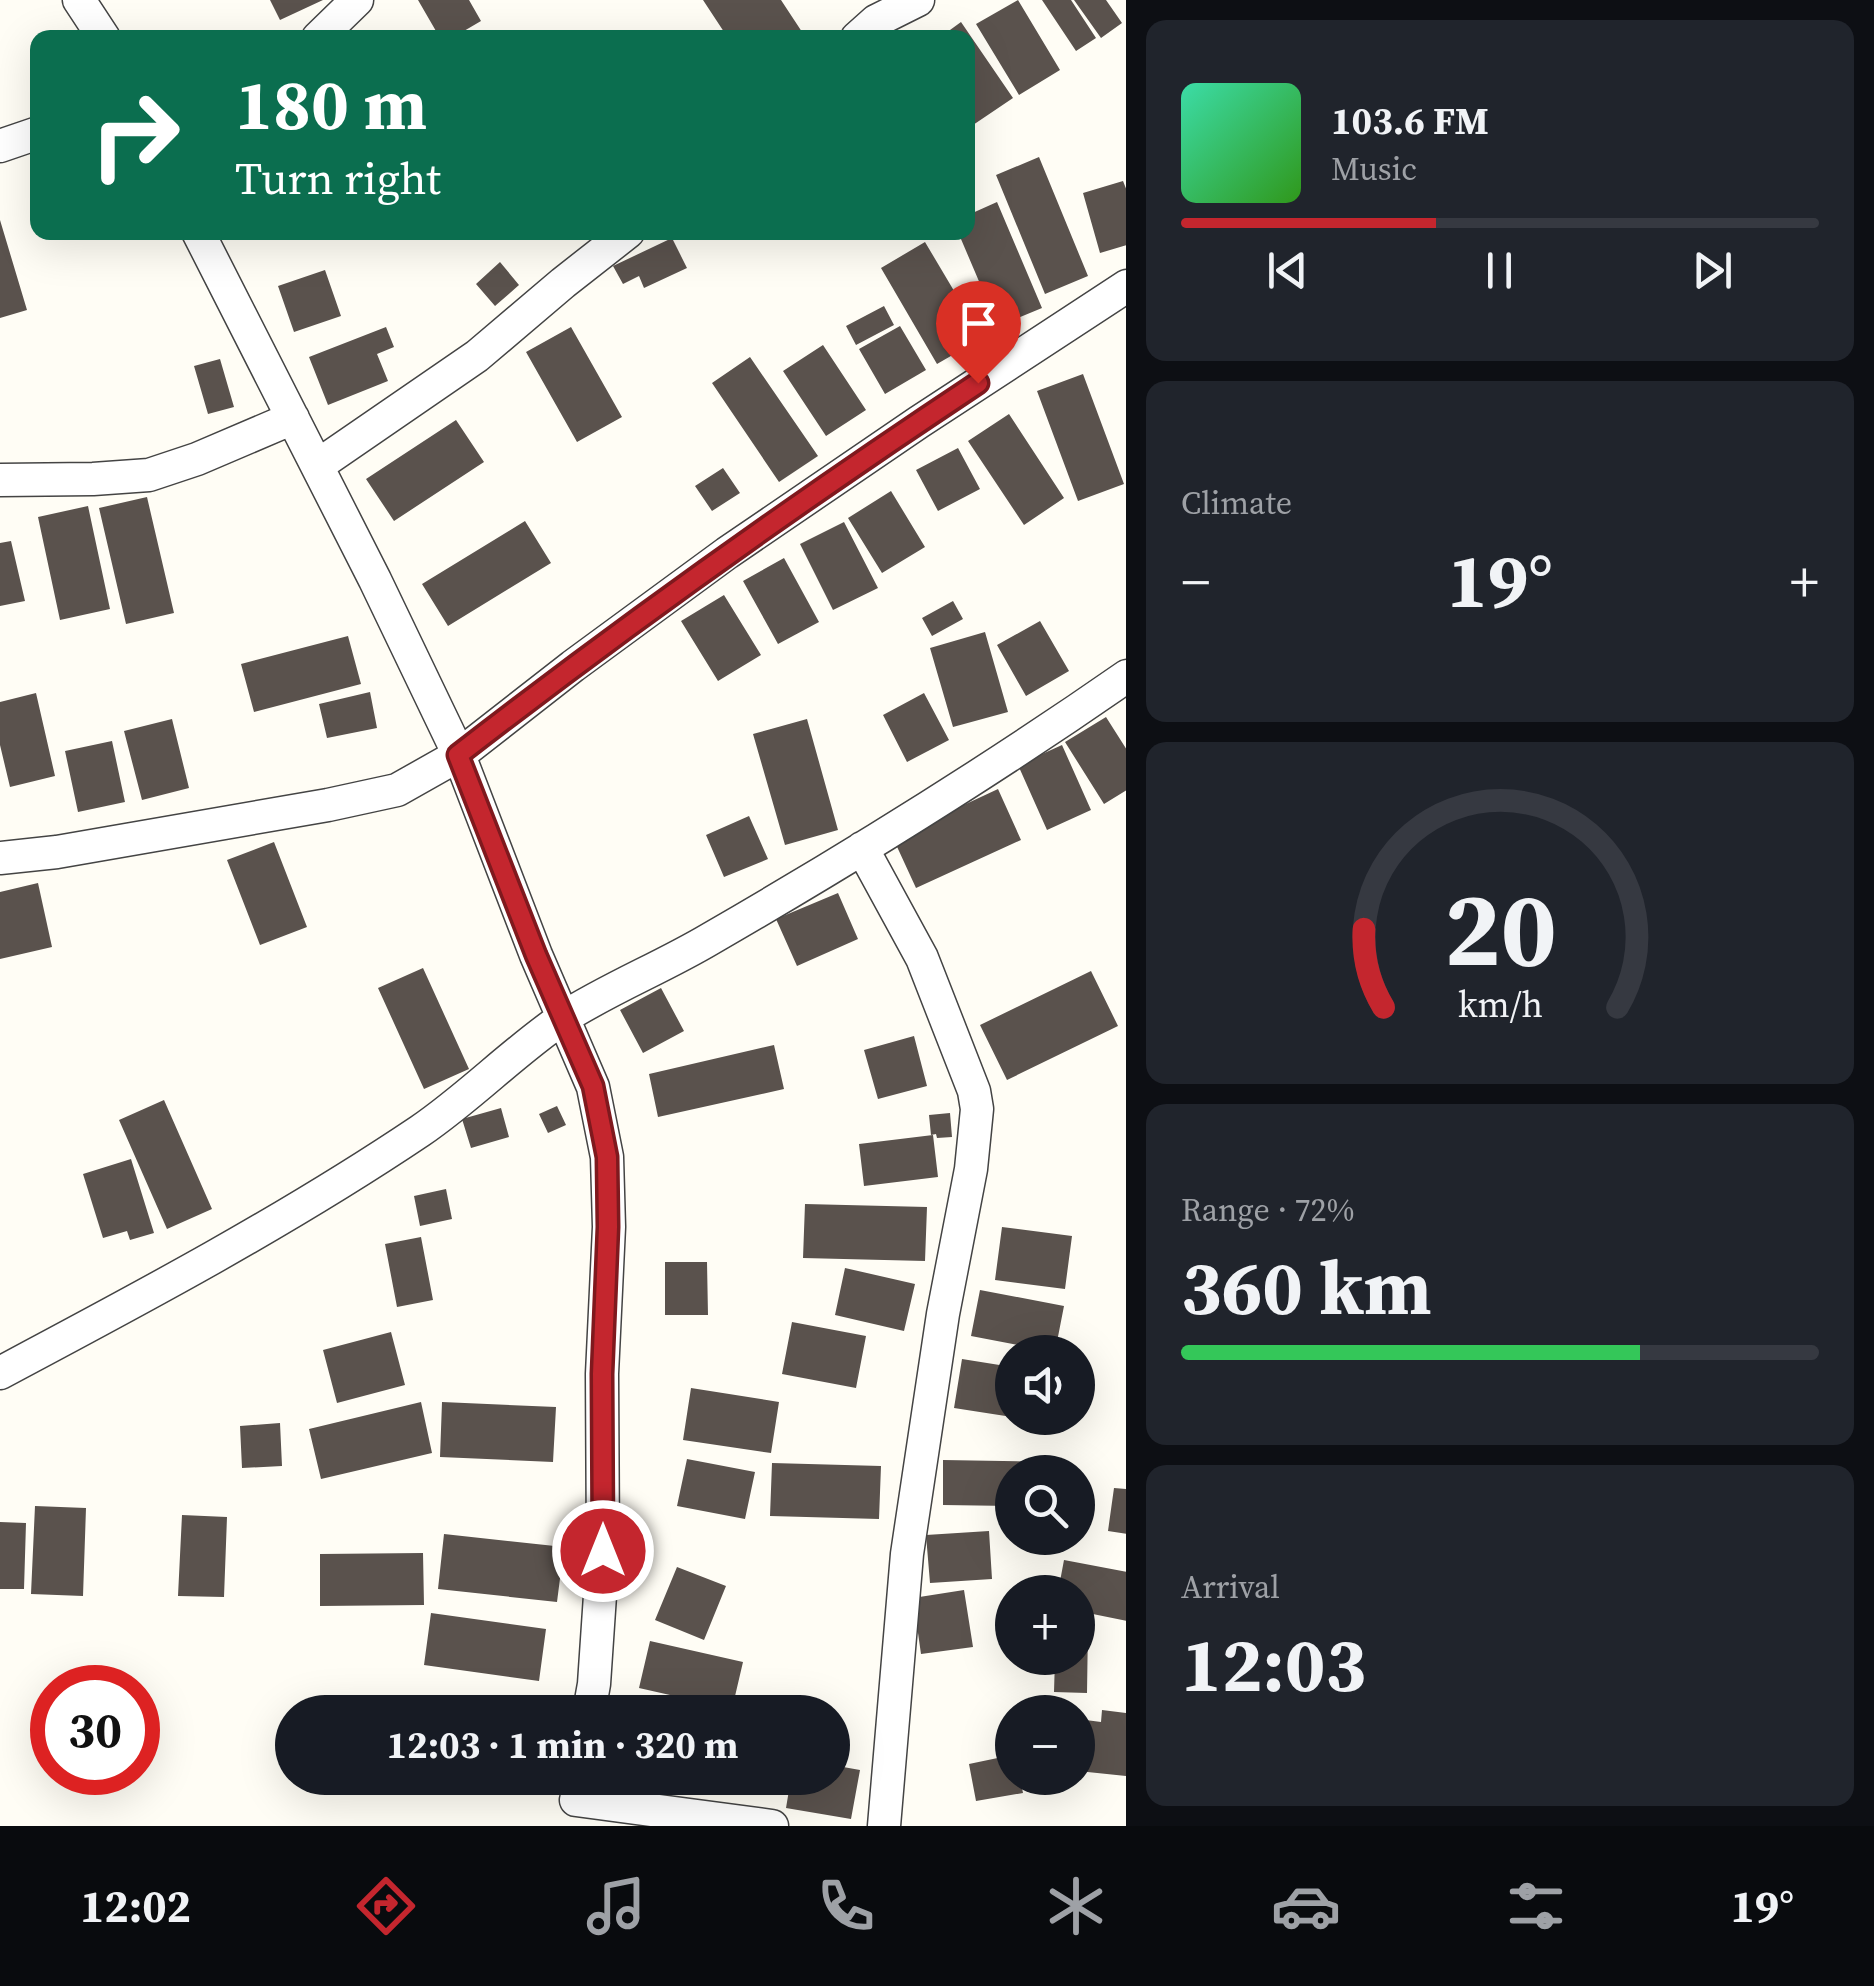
<!DOCTYPE html>
<html lang="en">
<head>
<meta charset="utf-8">
<style>
	:root { --surface:#171b24; --page:#20242c; --text:#f1f3f6; --muted:#9ea1a6; --line:#363941; --accent:#c4262e }
	body { margin:0; font-family:"Source Serif 4",serif; background:var(--page); color:var(--text); height:100vh; display:flex; flex-direction:column; font-size:38px; white-space:nowrap }
	* { box-sizing:border-box; margin:0 }
	p { font-size:32px; color:var(--muted) }
	.icon { flex:none; width:55px; height:55px; fill:none; stroke:currentColor; stroke-width:2; stroke-linecap:round; stroke-linejoin:round }
	.map { position:relative; flex:1; overflow:hidden }
	.panel { display:flex; flex-direction:column; gap:20px; padding:20px; background:#0d0f14; width:748px }
	.panel>* { flex:none }
	.hud { position:absolute; left:30px; top:30px; width:945px; height:210px; border-radius:20px; box-shadow:0 10px 40px #0002; background:#0b6e4f; color:#fff; overflow:hidden }
	.controls { position:absolute; left:995px; top:1335px; display:grid; gap:20px }
	.controls a { display:grid; place-items:center; width:100px; height:100px; border-radius:50%; background:var(--surface); box-shadow:0 10px 40px #0002; font-size:50px }
	.speed { position:absolute; left:30px; top:1665px; display:flex; gap:20px; font-size:50px; font-weight:700; text-align:center }
	.speed>* { display:grid; place-content:center; width:130px; height:130px; border-radius:50%; background:var(--surface); box-shadow:0 10px 40px #0002; line-height:1 }
	.speed .limit { border:15px solid #d22; background:#fff; color:#111 }
	.pin { position:absolute; display:grid; place-items:center; width:85px; height:85px; color:#fff; margin:-102px -42px; border-radius:50% 50% 50% 0; rotate:-45deg; box-shadow:0 0 10px #0007 }
	.pin .icon { rotate:45deg }
	.me { position:absolute; width:110px; margin:-55px; rotate:0deg; stroke-linejoin:round; filter:drop-shadow(0 0 8px #0008) }
	.turn { display:flex; align-items:center; gap:35px; height:210px; padding:0 40px; font-size:45px }
	.turn .icon { width:130px; height:130px; stroke-width:2.5 }
	.turn b { display:block; font-size:70px; line-height:85px }
	.big { font-size:75px; font-weight:700; line-height:1.1 }
	.panel .widget { flex:1; display:flex; flex-direction:column; justify-content:center; gap:15px; min-width:0; padding:0 35px; border-radius:20px; background:var(--page) }
	.panel .dial { align-items:center; gap:0 }
	.dial svg { height:260px; overflow:visible; fill:none; stroke:var(--line); stroke-width:7; stroke-linecap:round; text-anchor:middle }
	.dial text { fill:var(--text); stroke:none }
	.song { display:flex; align-items:center; gap:30px }
	.cover { width:120px; height:120px; border-radius:15px; background:linear-gradient(135deg,hsl(160 70% 55%),hsl(110 70% 35%)) }
	.played { height:10px; border-radius:5px; background:linear-gradient(90deg,var(--accent) 40%,var(--line) 40%) }
	.keys { display:flex; justify-content:space-around; direction:ltr }
	.heat { display:flex; justify-content:space-between; align-items:center; font-size:55px; direction:ltr }
	.charge { height:15px; border-radius:8px; background:linear-gradient(90deg,#34c759 72%,var(--line) 0) }
	.trip { position:absolute; left:275px; top:1695px; width:575px; height:100px; border-radius:50px; background:var(--surface); box-shadow:0 10px 40px #0002; font-weight:700; line-height:100px; text-align:center }
	.tabs { display:flex; height:160px; justify-content:space-around; align-items:center; background:#090b0e; color:var(--muted) }
	.tabs .icon { width:70px; height:70px }
	.tabs .current { color:var(--accent) }
	.tabs b { font-size:45px; color:var(--text) }
	main { display:flex; flex:1; min-height:0 }
	.map>svg:first-child { display:block }
</style>
</head>
<body>
<main>
<div class="map">
<svg width="1127" height="1826" viewBox="0 0 1127 1826">
	<rect width="100%" height="100%" fill="#fffdf5"/>
	<!-- building -->
	<path fill="#5a524d" d="M270,0H323L280,20Z
		M418,0H469L481,21L452,38H440Z
		M703,0H781L806,38H728Z
		M1018,0L1060,70L1019,95L976,24Z
		M1042,0H1071L1096,38L1076,51Z
		M1074,0H1106L1122,23L1101,38Z
		M961,22L1013,98L973,125L968,117V38H939Z
		M1039,157L1088,276L1045,294L996,175Z
		M1123,181L1127,191V245L1100,253L1083,193Z
		M997,202L1042,308L998,326L958,232H968V215Z
		M0,220L27,310L0,318Z
		M672,238L687,268L644,288L639,276L623,284L613,266Z
		M925,242L982,338L937,364L881,268Z
		M500,262L519,285L495,306L476,284Z
		M325,270L341,316L294,332L278,286Z
		M884,306L894,325L856,345L846,326Z
		M900,326L926,370L885,394L859,349Z
		M386,327L394,347L377,354L388,381L328,405L309,357Z
		M571,327L622,417L577,442L526,352Z
		M991,337L1002,357L987,364L976,345Z
		M823,345L866,410L826,436L783,371Z
		M750,357L818,456L779,482L712,383Z
		M220,359L234,407L208,414L194,366Z
		M1083,374L1124,484L1078,501L1037,391Z
		M1009,414L1064,498L1024,525L968,441Z
		M456,420L484,462L394,521L366,479Z
		M958,448L980,489L938,511L916,470Z
		M723,468L740,493L712,511L695,486Z
		M891,491L925,547L882,573L848,518Z
		M147,497L174,613L126,624L99,508Z
		M88,506L110,609L60,620L38,517Z
		M525,521L551,563L448,626L422,584Z
		M844,522L878,588L833,610L800,544Z
		M11,541L25,601L0,606V543Z
		M784,558L819,622L778,644L743,581Z
		M724,595L761,655L718,681L681,621Z
		M953,601L963,619L932,636L922,618Z
		M1040,621L1069,671L1026,696L997,645Z
		M985,632L1008,712L953,727L930,648Z
		M348,636L361,684L254,712L241,664Z
		M370,692L377,728L327,738L319,704Z
		M36,693L55,776L10,787L0,745V702Z
		M924,693L949,740L907,762L883,715Z
		M1106,717L1127,750V790L1104,804L1065,742Z
		M172,719L189,788L142,800L124,731Z
		M807,719L838,830L785,845L753,734Z
		M112,741L125,802L78,812L65,751Z
		M1062,745L1091,810L1047,830L1018,765Z
		M998,789L1021,840L916,888L893,838Z
		M749,816L768,859L724,877L706,835Z
		M274,842L307,927L260,945L227,860Z
		M38,883L52,947L0,959V892Z
		M838,893L858,939L797,966L776,919Z
		M423,968L469,1069L424,1089L378,988Z
		M1091,971L1118,1026L1007,1080L980,1025Z
		M661,988L684,1031L643,1053L620,1010Z
		M914,1036L927,1086L878,1099L864,1050Z
		M774,1045L784,1089L658,1117L649,1074Z
		M164,1100L212,1209L167,1229L119,1120Z
		M557,1106L566,1125L548,1133L539,1114Z
		M501,1108L509,1137L471,1148L462,1119Z
		M950,1113L952,1137L937,1138L936,1134L931,1135L929,1115Z
		M933,1135L938,1177L864,1186L859,1144Z
		M131,1159L154,1233L130,1240L127,1231L103,1238L83,1174Z
		M446,1189L452,1219L420,1226L414,1196Z
		M805,1204L927,1207L925,1261L803,1258Z
		M1002,1227L1072,1236L1065,1289L995,1280Z
		M421,1237L433,1300L397,1307L385,1244Z
		M665,1262H707L708,1315H665Z
		M845,1268L915,1284L904,1331L835,1315Z
		M980,1290L1064,1306L1055,1352L971,1336Z
		M792,1322L866,1336L856,1388L782,1374Z
		M391,1332L405,1385L337,1403L323,1350Z
		M962,1359L1012,1367V1417L954,1408Z
		M691,1388L779,1402L771,1453L683,1440Z
		M421,1402L432,1453L321,1479L309,1429Z
		M442,1402L556,1407L553,1462L440,1457Z
		M280,1423L282,1466L242,1468L240,1426Z
		M687,1459L755,1472L745,1519L677,1506Z
		M943,1460L1059,1462V1472H1012V1506L943,1505Z
		M772,1463L881,1466L879,1519L770,1516Z
		M1114,1488L1127,1489V1534L1108,1531Z
		M35,1506L86,1508L83,1596L31,1594Z
		M182,1515L227,1517L224,1597L178,1596Z
		M0,1522L26,1523L24,1589H0Z
		M989,1531L992,1579L930,1583L926,1535Z
		M444,1534L564,1547L557,1602L438,1589Z
		M423,1553L424,1605L320,1606V1554Z
		M1064,1560L1127,1572V1621L1078,1611V1592H1058Z
		M677,1567L726,1586L704,1640L655,1620Z
		M964,1590L973,1647L921,1654L913,1598Z
		M431,1613L546,1629L539,1681L424,1665Z
		M1078,1625H1088L1087,1693L1054,1692L1055,1658H1078Z
		M650,1641L743,1662L732,1709L639,1688Z
		M1102,1710L1127,1713V1776L1078,1771V1719L1101,1722Z
		M1012,1755V1778H1020L1023,1793L976,1801L969,1764Z
		M832,1765L860,1770L851,1819L786,1808L791,1778H832Z"/>
	<g fill="none" stroke-linecap="round" stroke-linejoin="round">
		<defs>
			<path id="minor" d="M79,0L104,38
				M318,38L357,0
				M857,38L876,21L918,0
				M0,146L38,133
				M198,232L375,580L459,755L536,955L593,1087L607,1157L609,1227L602,1374L603,1551L594,1684L589,1712
				M317,466L477,356L563,283L628,232
				M0,480L93,479L149,475L197,459L293,418
				M862,848L922,958L974,1091L977,1109L971,1169L943,1314L907,1554L884,1826
				M0,858L57,852L328,805L397,790L459,755L573,666L727,553L919,422L1127,286
				M0,1373C143,1297 286,1221 420,1131C470,1097 513,1052 563,1018C608,989 663,967 710,939C852,857 992,770 1127,676
				M576,1800L772,1826"/>
		</defs>
		<!-- minor casing -->
		<use href="#minor" stroke="#444" stroke-width="35"/>
		<!-- minor -->
		<use href="#minor" stroke="#fff" stroke-width="32"/>
	</g>
	<g fill="none" stroke-linecap="round" stroke-linejoin="round">
		<defs>
			<path id="route" d="M603,1551L602,1374L608,1227L607,1157L593,1086L536,955L458,755C627,624 800,501 978,383"/>
		</defs>
		<!-- route casing -->
		<use href="#route" stroke="#7f191e" stroke-width="25"/>
		<!-- route -->
		<use href="#route" stroke="#c4262e" stroke-width="18"/>
	</g>
</svg>
<div class="controls">
<a><svg class="icon" aria-label="sound" viewBox="0 0 24 24"><path d="M4 9h4l5-4v14l-5-4H4zM17 9q2 3 0 6"/></svg></a>
<a><svg class="icon" aria-label="search" viewBox="0 0 24 24"><circle cx="10" cy="10" r="6"/><path d="M15 15l6 6"/></svg></a>
<a>+</a>
<a>−</a>
</div>
<div class="speed"><div class="limit">30</div></div>
<div class="pin" style="left:978px;top:383px;background:#d93025"><svg class="icon" aria-label="arrive" viewBox="0 0 24 24"><path d="M6 21V4h12l-3 4 3 4H6"/></svg></div>
<svg class="me" style="left:603px;top:1551px" viewBox="-20 -20 40 40"><circle r="17" fill="#c4262e" stroke="#fff" stroke-width="3"/><path d="M0-11L8 9 0 5-8 9z" fill="#fff"/></svg>
<div class="trip">12:03 · 1 min · 320 m</div>
<div class="hud">
<div class="turn"><svg class="icon" aria-label="right" viewBox="0 0 24 24"><path d="M7 20v-9h11M14 6l5 5-5 5"/></svg><div><b>180 m</b>Turn right</div></div>
</div>
</div>
<section class="panel">
<div class="widget">
<div class="song"><i class="cover"></i><div><b>103.6 FM</b><p>Music</p></div></div>
<div class="played"></div>
<div class="keys"><svg class="icon" aria-label="previous" viewBox="0 0 24 24"><path d="M18 5L8 12l10 7zM5 5v14"/></svg><svg class="icon" aria-label="pause" viewBox="0 0 24 24"><path d="M8 5v14M16 5v14"/></svg><svg class="icon" aria-label="next" viewBox="0 0 24 24"><path d="M6 5l10 7-10 7zM19 5v14"/></svg></div>
</div>
<div class="widget"><p>Climate</p>
<div class="heat"><a>−</a><b class="big">19°</b><a>+</a></div>
</div>
<div class="widget dial"><svg viewBox="0 0 100 80">
<path d="M14 69A42 42 0 1 1 86 69"/>
<path d="M14 69A42 42 0 0 1 8 45" stroke="#c4262e"/>
<text x="50" y="56" font-size="32" font-weight="700">20</text>
<text x="50" y="72" font-size="11">km/h</text>
</svg></div>
<div class="widget"><p>Range · 72%</p><b class="big">360 km</b><div class="charge"></div></div>
<div class="widget"><p>Arrival</p><b class="big">12:03</b></div>
</section>
</main>
<nav class="tabs">
<b>12:02</b>
<svg class="icon current" aria-label="directions" viewBox="0 0 24 24"><path d="M12 3l9 9-9 9-9-9zM9 14v-3h6M13 9l2 2-2 2"/></svg>
<svg class="icon" aria-label="music" viewBox="0 0 24 24"><path d="M9 18V5l10-2v13"/><circle cx="6" cy="18" r="3"/><circle cx="16" cy="16" r="3"/></svg>
<svg class="icon" aria-label="phone" viewBox="0 0 24 24"><path d="M5 4h4l2 5-3 2q2 4 5 5l2-3 5 2v4C11 20 4 13 5 4z"/></svg>
<svg class="icon" aria-label="climate" viewBox="0 0 24 24"><path d="M12 3v18M4 7l16 10M4 17L20 7"/></svg>
<svg class="icon" aria-label="car" viewBox="0 0 24 24"><path d="M5 17H2v-5l4-1 3-4h7l3 4 3 1v5h-3M9 17h6M6 11h13"/><circle cx="7" cy="17" r="2"/><circle cx="17" cy="17" r="2"/></svg>
<svg class="icon" aria-label="filters" viewBox="0 0 24 24"><path d="M4 7h16M4 17h16"/><circle cx="9" cy="7" r="2"/><circle cx="15" cy="17" r="2"/></svg>
<b>19°</b>
</nav>
</body>
</html>
